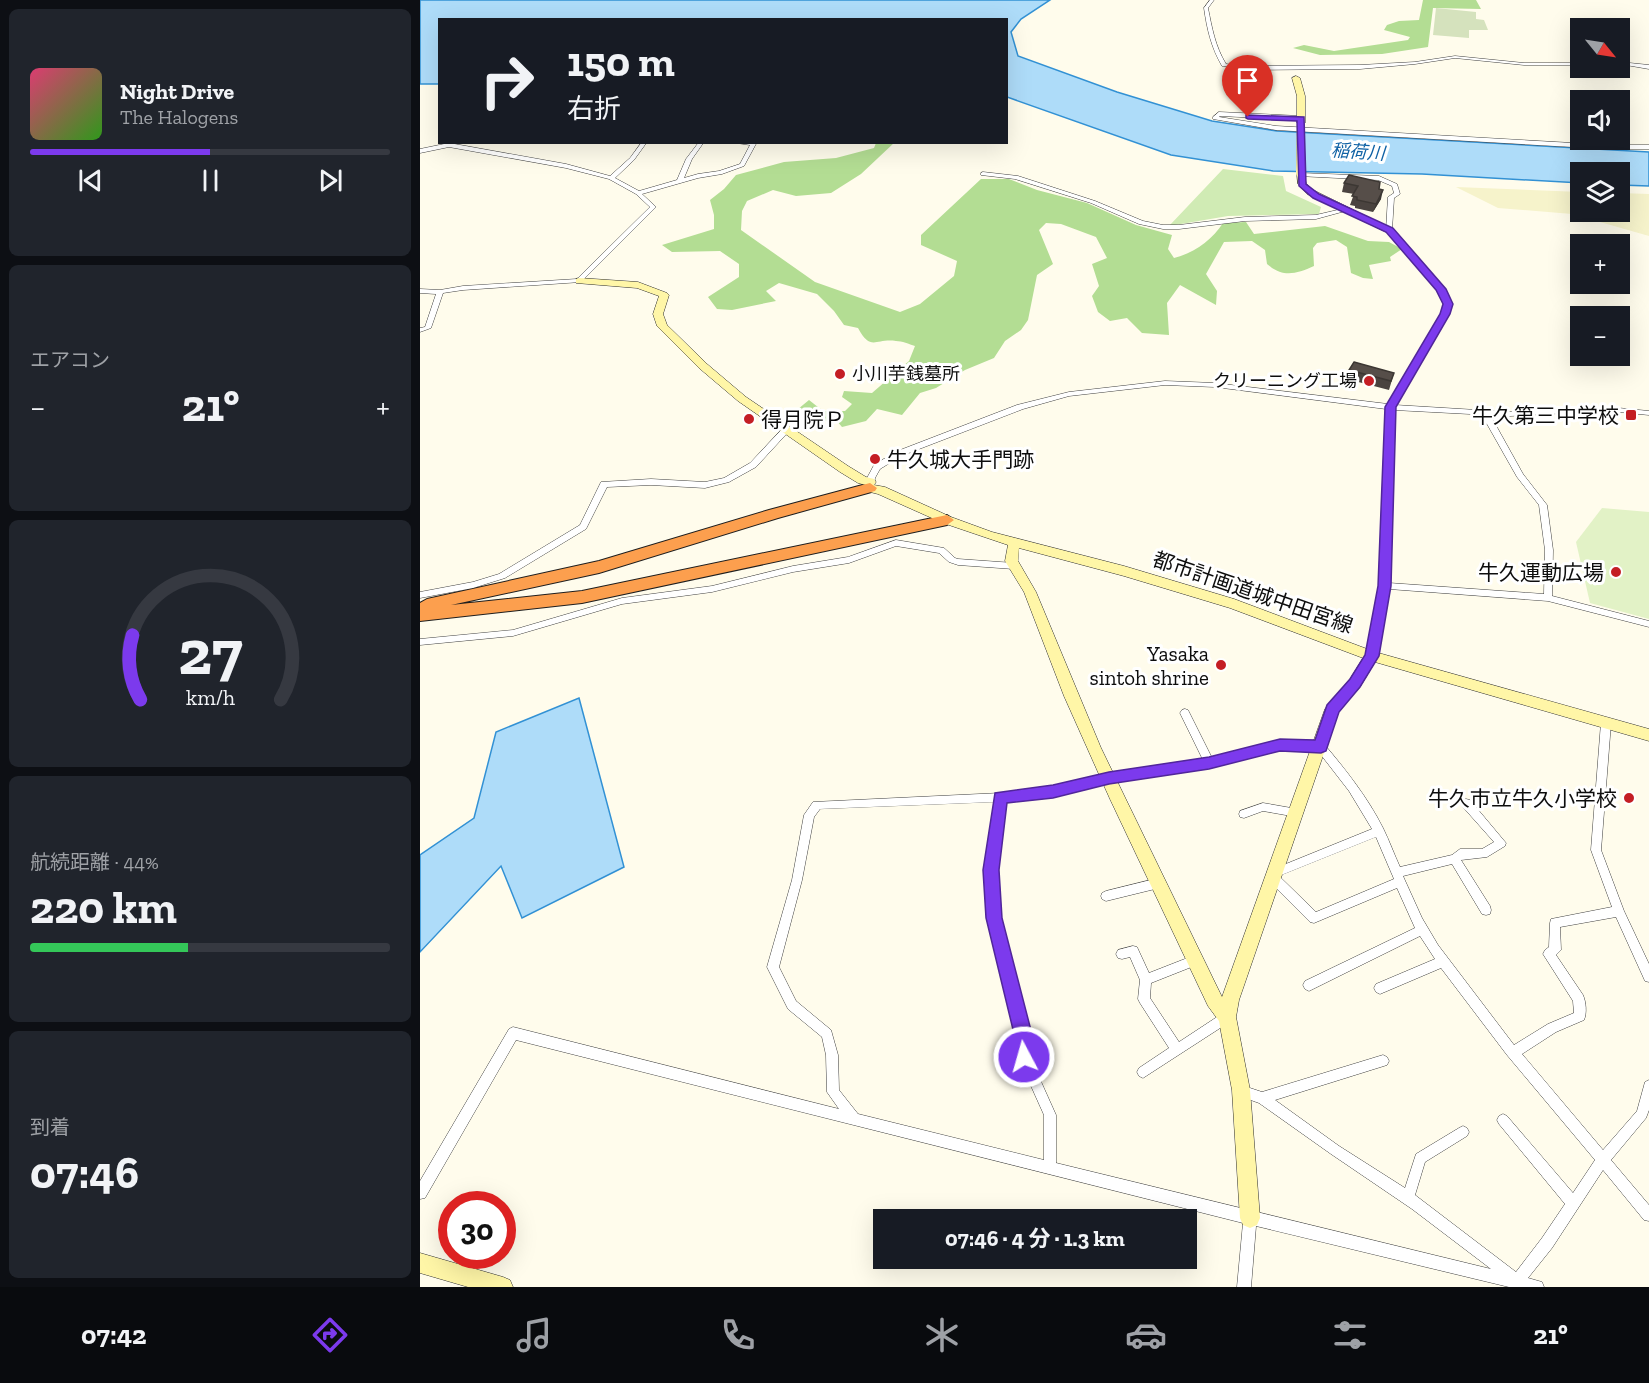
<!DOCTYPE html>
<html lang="ja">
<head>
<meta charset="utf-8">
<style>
	:root { --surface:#171b24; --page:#20242c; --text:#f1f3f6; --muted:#9ea1a6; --line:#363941; --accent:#7c3aed }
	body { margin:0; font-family:"Zilla Slab","Noto Sans JP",serif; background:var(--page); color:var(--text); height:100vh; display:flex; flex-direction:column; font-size:22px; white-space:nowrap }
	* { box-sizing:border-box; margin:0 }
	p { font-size:20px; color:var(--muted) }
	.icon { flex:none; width:33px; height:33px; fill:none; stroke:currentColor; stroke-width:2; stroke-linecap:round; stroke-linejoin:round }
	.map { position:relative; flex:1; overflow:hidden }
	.panel { display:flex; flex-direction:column; gap:9px; padding:9px; background:#0d0f14; width:420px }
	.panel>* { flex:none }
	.banner { position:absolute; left:18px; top:18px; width:570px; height:126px; border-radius:0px; box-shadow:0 6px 24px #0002; background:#171b24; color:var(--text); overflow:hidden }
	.needle { width:39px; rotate:120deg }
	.buttons { position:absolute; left:1150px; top:18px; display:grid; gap:12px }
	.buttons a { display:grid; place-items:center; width:60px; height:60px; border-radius:0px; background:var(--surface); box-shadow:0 6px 24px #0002; font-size:30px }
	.speed { position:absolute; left:18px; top:1191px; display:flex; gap:12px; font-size:30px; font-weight:700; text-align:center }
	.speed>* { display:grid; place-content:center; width:78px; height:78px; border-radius:50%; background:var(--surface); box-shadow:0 6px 24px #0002; line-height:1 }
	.speed .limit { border:9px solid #d22; background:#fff; color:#111 }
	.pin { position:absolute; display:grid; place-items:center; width:51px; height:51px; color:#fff; margin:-62px -26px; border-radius:50% 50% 50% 0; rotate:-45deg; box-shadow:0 0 6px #0007 }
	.pin .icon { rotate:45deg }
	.me { position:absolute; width:66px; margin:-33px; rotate:354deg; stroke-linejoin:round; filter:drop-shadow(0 0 4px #0008) }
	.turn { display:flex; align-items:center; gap:21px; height:126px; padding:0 30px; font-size:27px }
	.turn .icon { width:78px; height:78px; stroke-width:2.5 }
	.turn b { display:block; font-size:42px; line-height:51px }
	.big { font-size:45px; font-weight:700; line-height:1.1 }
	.panel .card { flex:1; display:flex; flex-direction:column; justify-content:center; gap:9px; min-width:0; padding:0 21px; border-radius:9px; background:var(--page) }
	.panel .dial { align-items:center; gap:0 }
	.dial svg { height:156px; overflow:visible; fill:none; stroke:var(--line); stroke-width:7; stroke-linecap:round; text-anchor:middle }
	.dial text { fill:var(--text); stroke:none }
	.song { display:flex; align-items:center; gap:18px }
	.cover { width:72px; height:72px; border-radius:9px; background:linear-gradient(135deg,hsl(340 70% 55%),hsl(110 70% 35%)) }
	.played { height:6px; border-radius:3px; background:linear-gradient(90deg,var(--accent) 50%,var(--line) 50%) }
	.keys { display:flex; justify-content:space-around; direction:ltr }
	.heat { display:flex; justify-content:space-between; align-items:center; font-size:33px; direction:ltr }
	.charge { height:9px; border-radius:4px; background:linear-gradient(90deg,#34c759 44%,var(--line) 0) }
	.trip { position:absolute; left:453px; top:1209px; width:324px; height:60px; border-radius:0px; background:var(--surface); box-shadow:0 6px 24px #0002; font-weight:700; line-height:60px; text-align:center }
	.tab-bar { display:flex; height:96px; justify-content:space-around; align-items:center; background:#090b0e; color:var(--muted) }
	.tab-bar .icon { width:42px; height:42px }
	.tab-bar .active { color:var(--accent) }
	.tab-bar b { font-size:27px; color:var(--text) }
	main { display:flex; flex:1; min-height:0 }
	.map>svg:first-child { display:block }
</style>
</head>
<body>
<main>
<section class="panel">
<div class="card">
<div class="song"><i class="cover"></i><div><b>Night Drive</b><p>The Halogens</p></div></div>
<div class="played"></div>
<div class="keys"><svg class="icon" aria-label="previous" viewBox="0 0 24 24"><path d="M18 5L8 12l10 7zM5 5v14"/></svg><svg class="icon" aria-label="pause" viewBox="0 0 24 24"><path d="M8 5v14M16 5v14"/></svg><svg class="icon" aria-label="next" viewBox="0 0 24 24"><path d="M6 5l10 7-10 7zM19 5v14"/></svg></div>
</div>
<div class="card"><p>エアコン</p>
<div class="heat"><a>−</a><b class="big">21°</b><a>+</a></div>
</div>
<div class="card dial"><svg viewBox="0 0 100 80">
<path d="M14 69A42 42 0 1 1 86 69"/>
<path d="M14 69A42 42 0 0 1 10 36" stroke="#7c3aed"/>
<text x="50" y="56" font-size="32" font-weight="700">27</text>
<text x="50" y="72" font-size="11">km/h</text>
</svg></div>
<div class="card"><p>航続距離 · 44%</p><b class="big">220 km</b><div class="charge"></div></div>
<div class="card"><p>到着</p><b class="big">07:46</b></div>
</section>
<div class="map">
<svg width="1229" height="1287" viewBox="0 0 1229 1287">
	<rect width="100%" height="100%" fill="#fffcec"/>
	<!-- farmland -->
	<path fill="#f6f3cb" d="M1036,187L1161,192V212H1200V193L1229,194V236L1152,214L1078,208Z"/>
	<!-- green -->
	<path fill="#d0ebb4" d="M803,169L863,176L866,191L901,207L899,214L808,216L749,226Z"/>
	<!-- forest -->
	<path fill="#b3dd93" d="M1003,0H1056L1061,9L1013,8L1008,47L962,54L900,55L873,48L884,45L914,51L988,40L990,37L964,30L967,25L979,21L999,20Z
		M475,142L441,174L411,193L376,196L353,190L327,201L322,211L321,230L395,282L480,312L500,304L534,276L537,261L501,245V235L561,179H589L617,190L667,203L716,225L752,235L748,249L754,258C774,253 792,240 803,223L826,222L834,234L905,226L948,241L969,242L982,249L970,257L971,261L949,265L953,279L943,278L931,273L927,247L916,240L897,243L893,248L894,266C876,274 863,278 847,264L845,250L832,241L804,242L786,274L797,291L796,305L760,285L747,303L749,335L722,333L707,318L690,321L678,312L672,296L679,286L672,264L687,258L676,237L641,224L626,223L619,230L633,264L617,275L608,320L601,330L585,341L574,358L545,370L516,388L500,393L482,415L457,409L446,421L422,427L416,420L387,423L372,414L389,400L403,411H425L432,404L422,397L424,391L452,393L489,361L495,346C489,344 482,341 476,341C455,338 451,352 438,328L424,325L414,311L397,294L359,283L346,291L356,301L312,310L297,309L288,297L319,277V264L300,251L252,252L242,245L294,229V215L290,200L304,189L316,175L364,162L416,158L454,148L456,143Z"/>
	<!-- cemetery -->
	<path fill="#d5e2bd" d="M1016,8L1056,12V19L1064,20L1068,30H1049V38L1013,35Z"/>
	<!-- pitch -->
	<path fill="#e2f2c6" d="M1182,508L1229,512V619L1170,603L1156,542Z"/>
	<!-- water -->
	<path fill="#aedcf9" stroke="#3291d4" stroke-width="1.5" d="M0,0H630L601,19L591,32L598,56L697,92L792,121L857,131L1229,152V186L1200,185V172H1161V183L1002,174L853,171L751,155L587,97L586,20H20L19,84H0Z
		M159,698L204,867L102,918L81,866L0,952V855L54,818L76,732Z"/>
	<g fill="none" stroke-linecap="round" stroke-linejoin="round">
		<defs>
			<path id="street" d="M790,0H794L788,8C792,28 795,46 806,64L822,66L940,65L995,62L1035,56L1104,63H1161V65H1104L1035,58L995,64L940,69L822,70L804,66H802C791,47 787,29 784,8Z
				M1200,62L1229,65V69L1200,64Z
				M799,112L881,116L884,118L881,120L800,116L799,117L856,126L1188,145H1229V149H1188L856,130L793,119V117Z
				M222,142H227L214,160L195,178L219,191L257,180L266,159L279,142H284L272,159L264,178L278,174L299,171L320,164L330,145L310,142H337L324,166L302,174L278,178L222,194L236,207L161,282L43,290L23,293L11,328L0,332V328L5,327L16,294L0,293V289L20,290L43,286L157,279L230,207L216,194L189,179L146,168L29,147L0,153V149L29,143L146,164L190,176L210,158Z
				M563,172L598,176L675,201L723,221L743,225H759L825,217L896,215L926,208L929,210L896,219L825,221L759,229H743L719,224L671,203L595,179L561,175V173Z
				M880,173L959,176L977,184L980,194L974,198L972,230L1027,293L1031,304L1028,314L975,405L1090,412L1188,407L1229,411V415L1188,411L1090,416L1061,415L1073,420L1103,474L1127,505L1133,550L1132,596L1229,621V627L1128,601L969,589L957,656L955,658H949L947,656L961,586L966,409L795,387L745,385L649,396L603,409L481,456L460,469L455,478L454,488L450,491L447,490L446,488L447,478L454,465L475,452L597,405L649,392L745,381L795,383L968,404L1022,314L1025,304L1021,293L966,230L968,197L974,193L972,186L958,180L878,176L877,175ZM974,410L1050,414L1067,424L1097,477L1119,505L1125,550L1124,594L969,583Z
				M364,427H370L371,429L336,467L309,482L285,488L231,485L187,487L166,529L85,578L53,588L0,598V592L53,582L79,574L160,525L181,482L231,479L285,482L304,478L330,463Z
				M476,540L524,548L535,558L538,559L594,563L598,566L594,569L538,565L529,562L519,553L476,546L429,563L373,572L292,592L202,604L93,636L0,645V639L93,630L202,598L292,586L373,566L428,557Z
				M765,709L768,710L792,758L860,741L904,744C926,770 948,798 963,828C969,840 974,854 980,867L1032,855L1040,849H1062L1074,842L1042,806L1041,803L1042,800L1046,799L1050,800L1086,843L1085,846L1067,857L1041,860L1070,906L1071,910L1070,914L1066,915L1062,914L1032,864L983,876L1002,918L1018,945L1094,1045L1128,1024L1154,1013L1153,1001L1123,954L1125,950L1129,947L1130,923L1131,919L1192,907L1171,850L1181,723L1183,720L1186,719L1189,720L1191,723L1181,850L1204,911L1229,964V982L1225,981L1196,917L1140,927L1141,950L1136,955L1163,995C1166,1002 1167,1013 1164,1020L1136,1032L1102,1054L1183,1150L1217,1111L1225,1082L1229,1080V1110L1226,1118L1191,1160L1229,1205V1221L1224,1220L1183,1170L1132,1248L1108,1278L1122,1282L1124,1287H1089L836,1226L831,1287H817L823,1223L96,1040L5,1198L0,1199V1181L89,1029L93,1027L419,1109L407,1092L406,1055L402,1037L368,1009L347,967L372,880L384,815L393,802L581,793L633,787L689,774L783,760L760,713L762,710ZM860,749L898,751L929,791L952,829L851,870L848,878L849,881L890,922L894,923L977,888L995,928L885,981L883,985L885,989L889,991L893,989L1000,936L1015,959L956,984L954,988L956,992L960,994L1021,968L1087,1055L1175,1160L1153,1193L1087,1116L1083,1114L1079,1116L1077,1120L1079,1124L1145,1204L1122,1238L1096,1272L995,1195L1005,1162L1047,1136L1049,1132L1047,1128L1043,1126L1039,1128L996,1154L985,1188L919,1146L855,1100L967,1065L969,1061L967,1057L963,1055L842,1092L821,1085L817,1087L815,1091L817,1095L839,1103L911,1154L992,1209L1071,1269L636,1163V1115L610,1057L611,1042L579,918L576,870L586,801L633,795L689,782L789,767ZM575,802L566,870L569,918L599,1042L598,1057L624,1115V1160L438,1114L419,1090L418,1055L411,1030L376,1001L359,967L382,880L394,817L400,809ZM956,837L974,879L896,912L859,876Z
				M843,803L877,809L881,810L882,813L881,816L877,817L843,811L824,818L820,817L819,814L820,811Z
				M739,878L743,880L744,883L743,886L739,888L686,901L682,899L681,896L682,893L686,891Z
				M713,946L717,947L729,973L775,955L779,956L781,960L779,964L731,983L730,998L759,1042L803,1013L807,1011L811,1013L813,1017L811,1021L723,1078L719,1076L717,1072L719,1068L749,1048L720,1003L718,999L720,980L710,957L702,959L698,958L696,954L698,950Z"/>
			<path id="secondary" d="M876,76L880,78L885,96V123L881,125L877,123V96L872,78Z
				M877,171H883L886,183L893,190L974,230L966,232L887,194L878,184Z
				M159,278L218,282L247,293L249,295L243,314L247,325L287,364L326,397L428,466L446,477L454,479L456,482L454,485L465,487L531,517L572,532L704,566L814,599L955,652L1229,729V741L955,662L940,687L918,712L819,1000L816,1017L830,1090L840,1218L837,1225L830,1228L823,1225L820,1218L812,1090L799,1021L788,1006L690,799L644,696L604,592L585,561L588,545L523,523L458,494L446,491L444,488L446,485L438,483L420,472L318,401L279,368L237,326L233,314L239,296L217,288L156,283V279ZM599,548L704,576L810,608L943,658L930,679L905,709L802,997L681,748L616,592L598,561Z
				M0,1253L83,1277L90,1280L93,1287H48L0,1273Z"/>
			<path id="highway" d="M450,483L457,488L455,491L358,518L179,573L31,605L162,591L527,515L534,520L527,525L162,603L0,621V603L7,599L179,561L349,510Z"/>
		</defs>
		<!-- street casing -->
		<use href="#street" stroke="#404040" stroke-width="1"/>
		<!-- secondary casing -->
		<use href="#secondary" stroke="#2f2f2f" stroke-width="1"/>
		<!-- highway casing -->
		<use href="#highway" stroke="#1e1e1e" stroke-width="2"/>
		<!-- street -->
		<use href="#street" fill="#fff" fill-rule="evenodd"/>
		<!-- secondary -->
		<use href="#secondary" fill="#fff6a7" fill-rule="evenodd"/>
		<!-- highway -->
		<use href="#highway" fill="#fc9f4e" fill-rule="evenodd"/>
		<defs>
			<path id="secondary-bridge" d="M880,173L881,123"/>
		</defs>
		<!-- secondary-bridge casing -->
		<use href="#secondary-bridge" stroke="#2f2f2f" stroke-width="8" stroke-linecap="butt"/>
		<!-- secondary-bridge -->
		<use href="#secondary-bridge" stroke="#fff6a7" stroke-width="8"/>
	</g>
	<!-- wall -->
	<path fill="#4a433f" d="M924,183L959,189L961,199L953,212L935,208V206L930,205L934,194L922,192Z
		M929,370L974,373L969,390L927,379Z"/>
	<!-- shaded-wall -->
	<path fill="#3c3733" d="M963,190L961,199L953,212L956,204Z"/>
	<!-- building -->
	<path fill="#564e49" stroke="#3c3733" stroke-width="1.5" d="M929,175L960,182L959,189L963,190L956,204L937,200V197L932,196L938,186L924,183Z
		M934,362L974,373L971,381L929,370Z"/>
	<!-- route -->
	<path fill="#7c3aed" stroke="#51269a" stroke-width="1.5" d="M826,115L884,117L886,184L899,194L973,228L1026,289L1033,304L1030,314L976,407L971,586L959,656L940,687L919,712L906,751L901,753L860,751L789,769L689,784L633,798L587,803L579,870L582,918L614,1042L611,1063L604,1066L598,1063L595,1057L596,1042L566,918L563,870L575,793L633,785L689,772L789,757L860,739L895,740L907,705L930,679L945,655L958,586L965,407L1020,314L1023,304L1016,290L966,232L893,198L879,186L877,121L828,119L826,118Z"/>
	<!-- markers -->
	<g fill="#c41e24" stroke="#fff" stroke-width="2">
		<circle cx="420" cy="374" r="6"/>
		<circle cx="949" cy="381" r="6"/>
		<rect x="1205" y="409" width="12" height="12" rx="3"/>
		<circle cx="329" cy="419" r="6"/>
		<circle cx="455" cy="459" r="6"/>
		<circle cx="1196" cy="572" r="6"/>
		<circle cx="801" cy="665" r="6"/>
		<circle cx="1209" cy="798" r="6"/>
	</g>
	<g text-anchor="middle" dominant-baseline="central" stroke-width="6" stroke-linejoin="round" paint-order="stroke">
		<!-- far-water labels -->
		<g font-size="18" font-style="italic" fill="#1062a5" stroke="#fff">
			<text transform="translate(938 152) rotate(4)">稲荷川</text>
		</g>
		<!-- far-poi labels -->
		<g font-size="18" fill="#0d0d0d" stroke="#fff" text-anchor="start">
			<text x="432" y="374">小川芋銭墓所</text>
			<text x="937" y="381" text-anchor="end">クリーニング工場</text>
		</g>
		<!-- poi labels -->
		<g font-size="21" fill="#0d0d0d" stroke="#fff" text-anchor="end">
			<text x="1199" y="415">牛久第三中学校</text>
			<text x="341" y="419" text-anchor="start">得月院Ｐ</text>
			<text x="467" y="459" text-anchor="start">牛久城大手門跡</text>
			<text x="1184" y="572">牛久運動広場</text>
			<text x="789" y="653">Yasaka<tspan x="789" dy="24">sintoh shrine</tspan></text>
			<text x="1197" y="798">牛久市立牛久小学校</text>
		</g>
		<!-- street labels -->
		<g font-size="21" fill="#0d0d0d" stroke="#fff">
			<text transform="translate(833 592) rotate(19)">都市計画道城中田宮線</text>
		</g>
	</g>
</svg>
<div class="buttons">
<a><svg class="needle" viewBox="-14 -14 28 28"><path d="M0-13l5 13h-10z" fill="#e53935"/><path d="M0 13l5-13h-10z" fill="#9ea1a6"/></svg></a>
<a><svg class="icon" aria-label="sound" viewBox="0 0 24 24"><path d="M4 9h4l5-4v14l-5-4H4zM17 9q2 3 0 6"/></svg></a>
<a><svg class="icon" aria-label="layers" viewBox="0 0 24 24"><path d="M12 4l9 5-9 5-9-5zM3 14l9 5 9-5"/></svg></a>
<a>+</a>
<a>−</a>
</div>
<div class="speed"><div class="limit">30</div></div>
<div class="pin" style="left:828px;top:117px;background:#d93025"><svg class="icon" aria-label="arrive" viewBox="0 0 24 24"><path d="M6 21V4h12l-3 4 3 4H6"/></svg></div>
<svg class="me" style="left:604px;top:1057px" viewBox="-20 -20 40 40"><circle r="17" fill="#7c3aed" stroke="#fff" stroke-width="3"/><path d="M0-11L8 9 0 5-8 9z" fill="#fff"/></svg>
<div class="trip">07:46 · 4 分 · 1.3 km</div>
<div class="banner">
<div class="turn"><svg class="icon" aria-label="right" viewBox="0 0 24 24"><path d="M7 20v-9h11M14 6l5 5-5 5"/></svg><div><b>150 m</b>右折</div></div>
</div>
</div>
</main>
<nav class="tab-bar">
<b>07:42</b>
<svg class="icon active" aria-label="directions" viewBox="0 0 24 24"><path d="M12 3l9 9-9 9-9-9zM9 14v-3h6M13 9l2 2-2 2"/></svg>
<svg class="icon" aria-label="music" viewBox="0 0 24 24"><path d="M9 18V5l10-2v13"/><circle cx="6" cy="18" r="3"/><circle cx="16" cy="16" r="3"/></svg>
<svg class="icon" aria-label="phone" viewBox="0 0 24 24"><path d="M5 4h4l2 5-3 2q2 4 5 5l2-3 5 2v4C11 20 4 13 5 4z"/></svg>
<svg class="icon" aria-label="climate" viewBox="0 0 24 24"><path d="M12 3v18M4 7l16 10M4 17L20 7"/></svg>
<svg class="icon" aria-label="car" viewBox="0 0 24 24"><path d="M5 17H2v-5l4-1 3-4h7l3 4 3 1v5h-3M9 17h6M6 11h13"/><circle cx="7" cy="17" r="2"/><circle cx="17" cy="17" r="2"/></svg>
<svg class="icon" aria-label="filters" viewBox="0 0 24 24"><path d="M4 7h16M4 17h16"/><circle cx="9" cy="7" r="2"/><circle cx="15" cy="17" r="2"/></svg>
<b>21°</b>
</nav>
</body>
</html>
